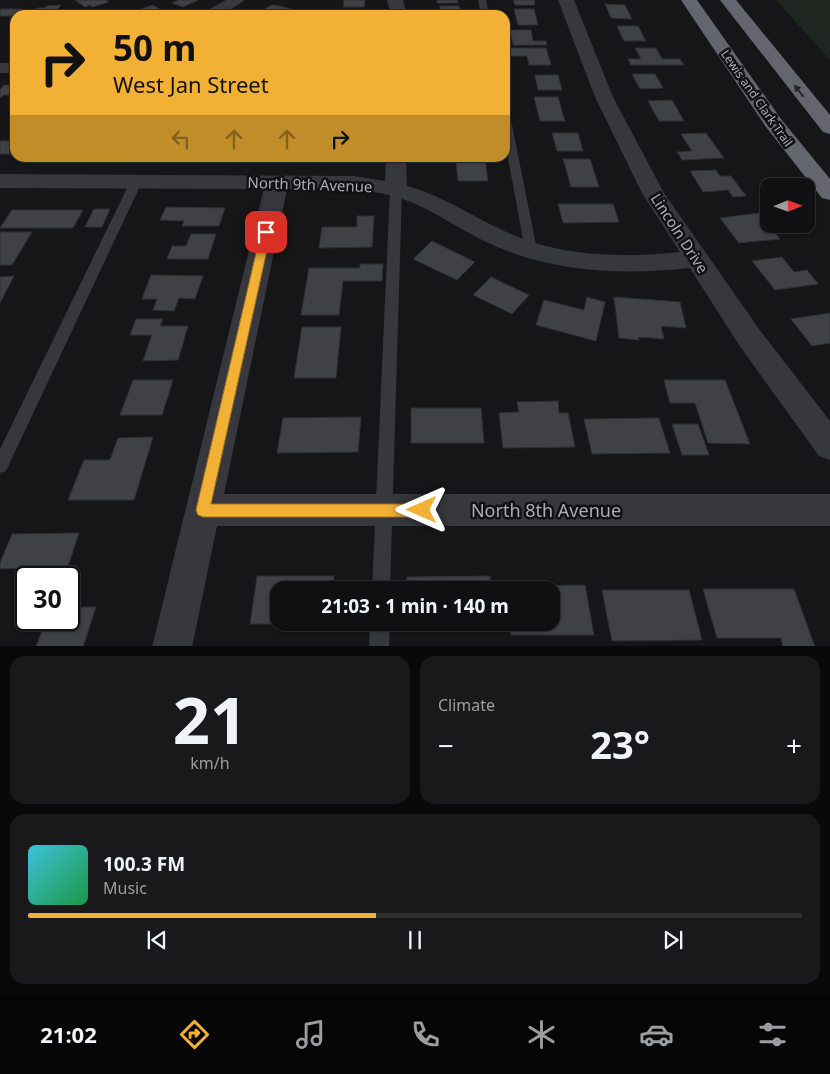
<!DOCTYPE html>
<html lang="en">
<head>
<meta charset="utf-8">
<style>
	:root { --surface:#101012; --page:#19191b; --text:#f1f3f6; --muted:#9c9d9f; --line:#303032; --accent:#f2b134 }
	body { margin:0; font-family:"Noto Sans",sans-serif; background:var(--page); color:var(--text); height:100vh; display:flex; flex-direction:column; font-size:19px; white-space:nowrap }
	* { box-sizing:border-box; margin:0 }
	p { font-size:16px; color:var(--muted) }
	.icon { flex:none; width:28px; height:28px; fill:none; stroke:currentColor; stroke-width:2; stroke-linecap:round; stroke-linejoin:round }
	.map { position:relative; height:646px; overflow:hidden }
	.panel { display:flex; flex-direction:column; gap:10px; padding:10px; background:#09090a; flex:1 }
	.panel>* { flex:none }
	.hud { position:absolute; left:10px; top:10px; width:500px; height:152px; border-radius:15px; box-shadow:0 1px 4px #0004,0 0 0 1px var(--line); background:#f2b134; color:#111; overflow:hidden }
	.needle { width:32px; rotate:89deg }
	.buttons { position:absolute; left:760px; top:178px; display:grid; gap:10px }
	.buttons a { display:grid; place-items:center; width:55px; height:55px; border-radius:10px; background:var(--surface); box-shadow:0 1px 4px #0004,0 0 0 1px var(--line); font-size:25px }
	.speed { position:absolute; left:15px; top:566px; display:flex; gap:10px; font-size:25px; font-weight:700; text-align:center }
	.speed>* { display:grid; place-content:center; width:65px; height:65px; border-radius:50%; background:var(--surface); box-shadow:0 1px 4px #0004,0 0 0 1px var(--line); line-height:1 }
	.speed .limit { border:2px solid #111; border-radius:8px; background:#fff; color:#111 }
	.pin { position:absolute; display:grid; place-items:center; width:42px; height:42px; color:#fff; margin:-21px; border-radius:10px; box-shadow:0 2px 8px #0006 }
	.me { position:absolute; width:55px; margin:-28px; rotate:270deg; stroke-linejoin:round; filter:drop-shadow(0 0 4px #0008) }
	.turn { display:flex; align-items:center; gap:18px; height:105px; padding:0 20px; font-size:22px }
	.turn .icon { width:65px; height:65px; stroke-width:2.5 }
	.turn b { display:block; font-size:35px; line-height:42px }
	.lanes { display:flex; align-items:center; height:48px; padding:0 20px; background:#0003; justify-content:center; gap:25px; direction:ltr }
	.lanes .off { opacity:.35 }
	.big { font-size:38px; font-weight:700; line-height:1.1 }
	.panel .card { flex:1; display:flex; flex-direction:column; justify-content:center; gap:8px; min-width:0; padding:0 18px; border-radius:15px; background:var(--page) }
	.panel .dial { align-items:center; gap:0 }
	.dial b { font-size:65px; line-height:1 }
	.song { display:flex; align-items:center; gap:15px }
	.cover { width:60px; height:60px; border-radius:8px; background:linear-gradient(135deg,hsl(190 70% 55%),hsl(140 70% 35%)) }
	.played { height:5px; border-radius:2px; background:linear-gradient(90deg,var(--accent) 45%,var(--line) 45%) }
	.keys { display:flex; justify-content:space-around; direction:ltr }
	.heat { display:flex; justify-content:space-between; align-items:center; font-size:28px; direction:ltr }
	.panel .tiles { flex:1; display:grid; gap:10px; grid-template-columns:1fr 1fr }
	.card:last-child { grid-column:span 2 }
	.trip { position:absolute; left:270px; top:581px; width:290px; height:50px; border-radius:15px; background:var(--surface); box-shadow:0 1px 4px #0004,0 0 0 1px var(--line); font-weight:700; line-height:50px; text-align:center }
	.menu { display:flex; height:80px; justify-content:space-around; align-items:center; background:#060607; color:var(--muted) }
	.menu .icon { width:35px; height:35px }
	.menu .active { color:var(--accent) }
	.menu b { font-size:22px; color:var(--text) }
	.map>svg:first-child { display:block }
</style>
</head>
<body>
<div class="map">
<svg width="830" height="647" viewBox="0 0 830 647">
	<rect width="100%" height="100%" fill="#161618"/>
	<!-- green -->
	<path fill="#1e261f" d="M776,0H830V60Z"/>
	<!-- building -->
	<path fill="#404145" stroke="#303034" d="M75,0H106L109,2L92,7L90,5L85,7Z
		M179,0H198L183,7L172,3Z
		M344,0H365L364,7H343Z
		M437,0H457L458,3H437Z
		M513,0H534L535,5H515Z
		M605,4L625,5L632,19L611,18Z
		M61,5L54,15H32L37,8H45L47,6Z
		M153,5L166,13L160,15H143L136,11Z
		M272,5L280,6L294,10L285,15L256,14Z
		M440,6H459L460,15H440Z
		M0,9H22L15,16H0Z
		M514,9H534L538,25H518Z
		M340,12H359V15H339Z
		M617,26H638L646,41H624Z
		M510,30H531L533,41H546L547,45H513Z
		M508,48H546L551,65H529L527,56H510Z
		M635,48H656L662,59H680L684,65H631L628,59H641Z
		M632,74H655L663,88L640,89Z
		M535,75H558L562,90H538Z
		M4,85H15V95H4L0,98V90Z
		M534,97H558L565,121H540Z
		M672,100L684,121H659L648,101Z
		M552,133H578L583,151H557Z
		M706,133L724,158L682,160L677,152L692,151L681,134Z
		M0,141H15V154H0Z
		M442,158H485L488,181H458L456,162H442Z
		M563,159H590L599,187H571Z
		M716,170L720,176H731L746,196L733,197L728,190L703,192L690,171Z
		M558,204H613L619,222L563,223Z
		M166,207L225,208L219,226H182L184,221L160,220Z
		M94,209H110L102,227H85Z
		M12,210H83L73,228H0Z
		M759,213L780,239L739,243L720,218Z
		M357,216H374L372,247L319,248L322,227H357Z
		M0,232H32L12,265H0Z
		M191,234H216L208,259H167L172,246H186Z
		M432,241L475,262L457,280L413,259Z
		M782,257L794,272L807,270L818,284L775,290L752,261Z
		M360,264H383L382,281H343L339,315H301L309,268H360Z
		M151,275L203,276L195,299L179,298L174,311L153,310L157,299H142Z
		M14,276L0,303V277Z
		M491,277L529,295L512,314L473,295Z
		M587,297L605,302L596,341L536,325L544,300L584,310Z
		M614,297L680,302L686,328L661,326L664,339L638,337L639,340L619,338Z
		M830,313V343L812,346L791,319Z
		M136,319H163L160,326H188L178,360L143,361L152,335H130Z
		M302,327H341L336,378H294Z
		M133,380H173L162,415H120Z
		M664,380H725L750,444L708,443L695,403H670Z
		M558,401L559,413H568L575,447L503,448L499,413L519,412L517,402Z
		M411,408H481L484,443H411Z
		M361,417L358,452L277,453L283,418Z
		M659,418L670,453L592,454L584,419Z
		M672,424H698L709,455H682Z
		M153,437L134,500H68L84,460H110L118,438Z
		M79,533L68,566H77L69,592V578H26V587L15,588L22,568L0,569V563L12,534Z
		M257,576H334L333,590H279V622H330V624H250Z
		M490,576L491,590H407V577Z
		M585,585L594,635H511L510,622H551V590H507L506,586Z
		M703,589H794L815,647H783L781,638H717Z
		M602,590H689L702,640L612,641Z
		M69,607H96L83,647H36L46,620H69Z
		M407,622H493V624L407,627Z"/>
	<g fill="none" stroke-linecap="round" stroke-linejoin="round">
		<!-- lane -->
		<path fill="#37383d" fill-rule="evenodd" d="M478,0H486L489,15H481Z
			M505,112L510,115L537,250L531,254L525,250L505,142Z
			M136,179L142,182L6,471L0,473V449L130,182Z
			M396,187L402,190L390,590H372L390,190Z
			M370,622H390L389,647H369Z"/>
		<!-- street -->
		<path fill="#37383d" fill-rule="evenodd" d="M226,0H245L222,15H202L204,12Z
			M387,0H403L407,15H391Z
			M558,0H574L613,97L664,193L759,329L830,421V460L819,456L739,345L690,268C624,275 557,273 495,246C460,231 430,206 393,196C358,187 322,189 287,189L224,494H830V526H217L192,647H152L264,189L0,188V174L354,176L385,181L386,158H406L407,186C444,196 476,219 511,234C563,257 624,258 680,252L642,193L595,97Z
			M0,63H15V73H0Z"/>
		<!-- highway -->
		<path fill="#63666e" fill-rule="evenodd" d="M681,0H697L781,119L830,179V200L822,198L766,127Z
			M720,0H736L830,115V134L823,132Z"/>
	</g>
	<!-- one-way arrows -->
	<defs><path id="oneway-solid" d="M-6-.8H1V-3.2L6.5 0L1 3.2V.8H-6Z" transform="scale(1.25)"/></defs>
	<use fill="#26262a" href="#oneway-solid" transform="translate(799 91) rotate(-128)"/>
	<!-- route -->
	<path fill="#f2b134" stroke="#9d7322" d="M266,229L271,232L211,504H422L427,506L429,510L427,515L422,517H203L198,515L196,510L261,232Z"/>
	<g text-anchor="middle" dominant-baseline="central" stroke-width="5" stroke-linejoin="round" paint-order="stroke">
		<!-- far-street labels -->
		<g font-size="12" fill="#a8adb8" stroke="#111113">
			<text transform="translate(757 98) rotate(55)">Lewis and Clark Trail</text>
		</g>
		<!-- street labels -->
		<g font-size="15" fill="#a8adb8" stroke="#111113">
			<text transform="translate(310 184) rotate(2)">North 9th Avenue</text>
			<text transform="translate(680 233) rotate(57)">Lincoln Drive</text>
		</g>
		<!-- near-street labels -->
		<g font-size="18" fill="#a8adb8" stroke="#111113">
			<text x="546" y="510">North 8th Avenue</text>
		</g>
	</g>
</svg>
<div class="buttons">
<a><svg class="needle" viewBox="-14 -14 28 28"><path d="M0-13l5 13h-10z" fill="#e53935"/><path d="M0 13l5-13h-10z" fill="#9c9d9f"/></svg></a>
</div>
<div class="speed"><div class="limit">30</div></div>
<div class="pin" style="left:266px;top:232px;background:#d93025"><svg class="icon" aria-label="arrive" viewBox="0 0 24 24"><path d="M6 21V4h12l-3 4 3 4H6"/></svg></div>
<svg class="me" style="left:422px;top:510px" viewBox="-20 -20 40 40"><path d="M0-17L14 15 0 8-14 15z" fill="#f2b134" stroke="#fff" stroke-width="4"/></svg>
<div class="trip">21:03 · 1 min · 140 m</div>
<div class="hud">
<div class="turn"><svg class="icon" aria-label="right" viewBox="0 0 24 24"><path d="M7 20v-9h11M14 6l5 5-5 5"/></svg><div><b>50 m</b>West Jan Street</div></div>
<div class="lanes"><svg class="icon off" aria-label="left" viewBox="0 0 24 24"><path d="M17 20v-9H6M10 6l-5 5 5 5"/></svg><svg class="icon off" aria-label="ahead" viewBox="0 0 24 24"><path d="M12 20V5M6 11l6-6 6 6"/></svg><svg class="icon off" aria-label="ahead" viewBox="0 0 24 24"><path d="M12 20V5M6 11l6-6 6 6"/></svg><svg class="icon" aria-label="right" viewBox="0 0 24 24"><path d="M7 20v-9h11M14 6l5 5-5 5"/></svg></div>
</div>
</div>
<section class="panel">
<div class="tiles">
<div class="card dial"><b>21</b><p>km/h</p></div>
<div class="card"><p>Climate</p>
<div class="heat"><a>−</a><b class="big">23°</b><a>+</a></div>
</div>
<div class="card">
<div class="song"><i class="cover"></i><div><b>100.3 FM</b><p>Music</p></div></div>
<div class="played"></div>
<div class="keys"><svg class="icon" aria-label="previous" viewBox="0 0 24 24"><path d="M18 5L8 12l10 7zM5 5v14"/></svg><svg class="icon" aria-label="pause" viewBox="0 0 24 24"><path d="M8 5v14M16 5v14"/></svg><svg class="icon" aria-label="next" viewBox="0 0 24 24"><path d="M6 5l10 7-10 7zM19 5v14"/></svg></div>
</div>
</div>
</section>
<nav class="menu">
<b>21:02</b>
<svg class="icon active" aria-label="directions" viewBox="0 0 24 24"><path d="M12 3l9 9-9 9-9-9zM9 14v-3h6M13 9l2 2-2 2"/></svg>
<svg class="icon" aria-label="music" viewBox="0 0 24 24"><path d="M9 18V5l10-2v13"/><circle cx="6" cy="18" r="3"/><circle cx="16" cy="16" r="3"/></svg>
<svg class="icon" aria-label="phone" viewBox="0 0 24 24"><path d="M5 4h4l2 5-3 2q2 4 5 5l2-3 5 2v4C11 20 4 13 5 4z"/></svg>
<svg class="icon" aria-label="climate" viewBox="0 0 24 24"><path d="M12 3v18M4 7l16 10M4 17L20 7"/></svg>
<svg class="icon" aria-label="car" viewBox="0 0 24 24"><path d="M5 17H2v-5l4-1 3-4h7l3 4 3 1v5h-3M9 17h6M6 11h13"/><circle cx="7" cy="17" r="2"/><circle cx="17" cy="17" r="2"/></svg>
<svg class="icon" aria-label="filters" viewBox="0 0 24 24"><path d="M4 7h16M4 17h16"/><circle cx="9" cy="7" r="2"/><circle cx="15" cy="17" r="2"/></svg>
</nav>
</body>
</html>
